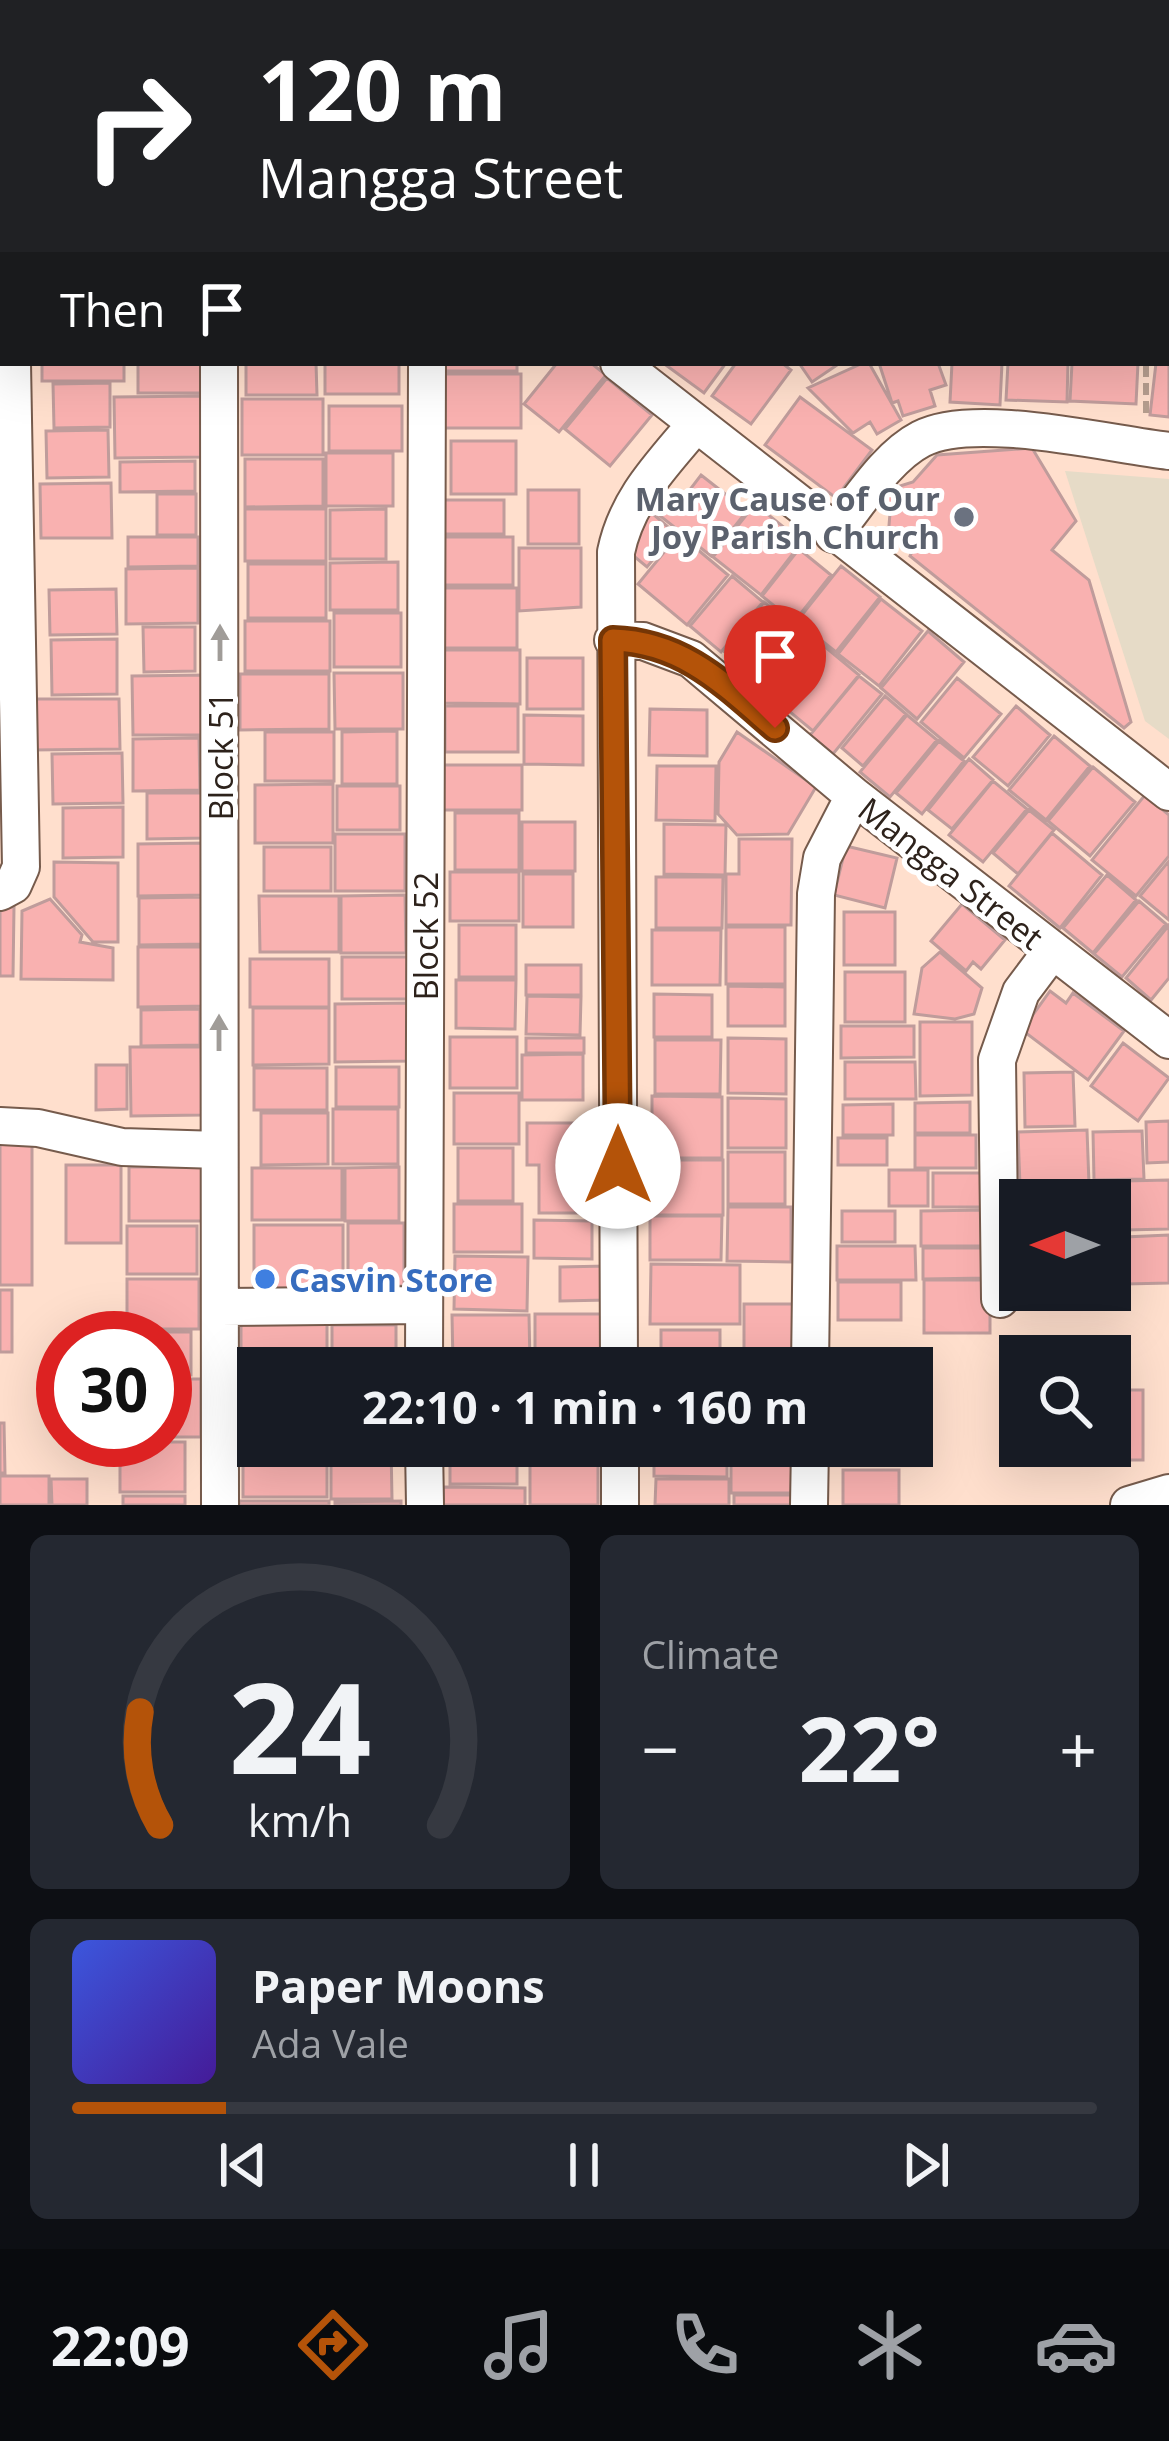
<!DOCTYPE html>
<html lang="en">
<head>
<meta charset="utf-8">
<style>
	:root { --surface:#171b24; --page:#242831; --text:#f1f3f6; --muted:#9ea1a6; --line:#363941; --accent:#b45309 }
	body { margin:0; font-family:"Open Sans",sans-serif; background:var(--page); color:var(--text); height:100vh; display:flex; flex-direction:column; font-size:45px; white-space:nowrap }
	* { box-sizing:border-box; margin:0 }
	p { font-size:39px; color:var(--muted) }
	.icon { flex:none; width:66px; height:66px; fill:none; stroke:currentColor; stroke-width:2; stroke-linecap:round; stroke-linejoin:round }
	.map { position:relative; height:1505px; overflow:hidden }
	.drawer { display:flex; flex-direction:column; gap:30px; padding:30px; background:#0d0f14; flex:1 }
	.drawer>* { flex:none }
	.hud { position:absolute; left:0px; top:0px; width:1170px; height:366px; box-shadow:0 12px 48px #0002; background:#202124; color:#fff; overflow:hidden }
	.needle { width:78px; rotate:270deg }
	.fabs { position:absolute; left:999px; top:1179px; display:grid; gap:24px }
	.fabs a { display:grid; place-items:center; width:132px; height:132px; border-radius:0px; background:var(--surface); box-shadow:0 12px 48px #0002; font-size:60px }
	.speed { position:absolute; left:36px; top:1311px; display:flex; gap:24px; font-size:60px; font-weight:700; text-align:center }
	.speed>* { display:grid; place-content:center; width:156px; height:156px; border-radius:50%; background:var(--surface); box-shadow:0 12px 48px #0002; line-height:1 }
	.speed .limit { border:18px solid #d22; background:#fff; color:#111 }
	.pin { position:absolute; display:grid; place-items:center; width:102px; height:102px; color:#fff; margin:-123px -51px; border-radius:50% 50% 50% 0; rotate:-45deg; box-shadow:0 0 12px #0007 }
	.pin .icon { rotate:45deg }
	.me { position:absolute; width:132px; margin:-66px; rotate:0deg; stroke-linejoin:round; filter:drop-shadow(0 0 9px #0008) }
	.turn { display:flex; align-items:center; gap:42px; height:252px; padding:0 60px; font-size:54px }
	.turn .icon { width:156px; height:156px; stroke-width:2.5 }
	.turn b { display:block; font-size:84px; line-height:102px }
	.then { display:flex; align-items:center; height:114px; padding:0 60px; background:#0003; gap:24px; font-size:45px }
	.big { font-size:90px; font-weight:700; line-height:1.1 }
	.drawer .card { flex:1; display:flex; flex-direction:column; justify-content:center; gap:18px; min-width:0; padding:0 42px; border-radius:18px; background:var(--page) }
	.drawer .dial { align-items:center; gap:0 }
	.dial svg { height:312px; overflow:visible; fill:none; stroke:var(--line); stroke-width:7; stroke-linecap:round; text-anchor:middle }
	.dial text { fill:var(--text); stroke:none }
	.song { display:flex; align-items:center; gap:36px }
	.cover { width:144px; height:144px; border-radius:18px; background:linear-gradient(135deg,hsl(230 70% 55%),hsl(260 70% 35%)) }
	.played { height:12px; border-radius:6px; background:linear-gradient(90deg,var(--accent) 15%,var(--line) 15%) }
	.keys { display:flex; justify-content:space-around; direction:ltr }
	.heat { display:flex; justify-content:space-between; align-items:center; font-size:66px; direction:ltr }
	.drawer .tiles { flex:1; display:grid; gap:30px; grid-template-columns:1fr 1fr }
	.card:last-child { grid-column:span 2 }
	.trip { position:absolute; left:237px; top:1347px; width:696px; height:120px; border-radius:0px; background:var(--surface); box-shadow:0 12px 48px #0002; font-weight:700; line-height:120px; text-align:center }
	.dock { display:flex; height:192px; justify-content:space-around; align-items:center; background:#090b0e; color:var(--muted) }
	.dock .icon { width:84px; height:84px }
	.dock .current { color:var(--accent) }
	.dock b { font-size:54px; color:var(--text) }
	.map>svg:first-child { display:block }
</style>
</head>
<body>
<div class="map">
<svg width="1169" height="1505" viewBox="0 0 1169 1505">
	<rect width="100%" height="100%" fill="#ffdfcd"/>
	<!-- education -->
	<path fill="#e6dbc7" d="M1131,0H1169V239L1167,3Z
		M1065,471L1169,479V739L1145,721Z"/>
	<!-- building -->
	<path fill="#f9b1b0" stroke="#bf9c9b" stroke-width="3" d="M67,0H115V3H67Z
		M1167,333H1169V417L1150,415L1156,363H1167Z
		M42,363H124V381H42Z
		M138,363H201V393H138Z
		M246,363H316L317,395H246Z
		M325,363H399V394H325Z
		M439,363H517V371H439Z
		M557,363H591L606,375L559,432L524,404Z
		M663,363H726L704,393Z
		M736,363H782L791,370L751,424L712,396Z
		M799,363H840L812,382Z
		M863,363H869L901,420L877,434L870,422L853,433L808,388Z
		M879,363H938L946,385L930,390L935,406L903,416L898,401L892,403Z
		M952,363H1002L1000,405L950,402Z
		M1008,363H1068L1067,402L1006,400Z
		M1072,363H1138L1136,404L1070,401Z
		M434,374H521V428H434Z
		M607,378L652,415L610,466L565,429Z
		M110,383V427L54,428L53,384Z
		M205,396L206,457L115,458L114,397Z
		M800,397L872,450L836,498L765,445Z
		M242,399H323V455H242Z
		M329,406H402V451H329Z
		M108,430L109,477L47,478L46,431Z
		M451,441H516V494H451Z
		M1032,448L1076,521L1052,550L1089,580L1131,722L1124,728L910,556L916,543L888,538L890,513L884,491L913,482L937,455Z
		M326,453H393V506H326Z
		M245,459H323V506L245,507Z
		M195,461V491L120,492V462Z
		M701,475L747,511L711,556L645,504L658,487L679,504Z
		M111,483L112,538H41L40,484Z
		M528,490H579V544H528Z
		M157,494H196V535H157Z
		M444,500H504V534H444Z
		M755,504L802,542L761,595L713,557Z
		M645,507L675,533L647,567L630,553Z
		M245,509H326V561H245Z
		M386,509V559H330V510Z
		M679,534L728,575L687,625L638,584Z
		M128,537H198V566L128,567Z
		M435,537H513V585H435Z
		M519,548H581V607L519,611Z
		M799,549L831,575L794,622L762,596Z
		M398,562V610H330V563Z
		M248,564H326V618H248Z
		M841,566L880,597L836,652L797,621Z
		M198,568V623L126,624V569Z
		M732,576L763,602L721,652L690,626Z
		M435,588H517V648H435Z
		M116,589L117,634L50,635L49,590Z
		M881,599L922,631L879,686L838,654Z
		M764,602L802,632L762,681L725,652Z
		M334,613H401V667H334Z
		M245,621H330V671H245Z
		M143,627H195V671L144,672Z
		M806,631L859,675L813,731L760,687Z
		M928,631L964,662L917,719L881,688Z
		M117,639V694L52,695L51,640Z
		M440,650H520V704L440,703Z
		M527,658H583V709H527Z
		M334,673H403V729H335Z
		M240,674H329V729L240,730Z
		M208,675L209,735H133L132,676Z
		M859,676L882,694L833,754L810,735Z
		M957,678L1001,714L964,758L921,722Z
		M885,696L906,714L863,766L842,748Z
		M32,699H119L120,749L32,750Z
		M445,706H518V752H445Z
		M1016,706L1050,735L1008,786L973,757Z
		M650,709L707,710V756L649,755Z
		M524,715L583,716V765L524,764Z
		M907,715L937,740L890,797L860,772Z
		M397,731V784H342V732Z
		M265,732H334V781H265Z
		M737,732L816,787L788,834L737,835L718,814L719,762Z
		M1054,736L1090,766L1046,820L1009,790Z
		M199,738L200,790L133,791V739Z
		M939,741L964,761L922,814L896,793Z
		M122,753L123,803L53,804L52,754Z
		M969,759L993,780L952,829L928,810Z
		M441,765H522V810H441Z
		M657,766H716L715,821L656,820Z
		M1093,767L1135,802L1090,856L1048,821Z
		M993,781L1027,809L983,862L949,835Z
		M333,784V843H255V785Z
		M337,786H400V830H337Z
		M147,793H206V838L147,839Z
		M1145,795L1169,815V856L1136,896L1092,860Z
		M123,807V857L63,858V808Z
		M1029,810L1054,830L1018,874L993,853Z
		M455,813H519V870H455Z
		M522,822H575V871H522Z
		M664,824L726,825L725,875L664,874Z
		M1052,833L1102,875L1060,928L1009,886Z
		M335,834H405V891H335Z
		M739,839H792L791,925H726V874H739Z
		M206,843L207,895L138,896V844Z
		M846,846L897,858L885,908L834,895Z
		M264,847H331V891H264Z
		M1169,861V920L1140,896Z
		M54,862L118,863V942H93L54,897Z
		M450,872H519V921H450Z
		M523,874H573V927H523Z
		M1107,875L1136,900L1093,953L1063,928Z
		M656,877H723L722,928H656Z
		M405,895L406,953H341V896Z
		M259,896H339V952H260Z
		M204,897L205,944L139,945V898Z
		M50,899L82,935L80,942L113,948V980L21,979L22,911Z
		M1139,901L1166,924L1122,977L1094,954Z
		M962,904L1005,940L981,969L973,962L966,971L931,941Z
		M0,907H14L13,976H0Z
		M844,912H895V965H844Z
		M459,925H516V977H459Z
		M1169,925V978L1151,1000L1126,978Z
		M726,927H785V984H726Z
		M652,930H721L720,985H652Z
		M138,947H211V1006L138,1007Z
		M940,952L982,988L974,1014L955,1019L914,1014L922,968Z
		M342,957H408V999H342Z
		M250,959H329V1007H250Z
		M526,965H581V995H526Z
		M845,972H905V1022H845Z
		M456,980H516L515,1029L456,1028Z
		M728,986L785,987V1026H728Z
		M1050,991L1066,1003L1073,993L1124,1031L1088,1080L1022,1030Z
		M654,994L712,995V1037H654Z
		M527,996L581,997L580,1035L526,1034Z
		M411,1003V1061L335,1062V1004Z
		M253,1008H329V1064L253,1065Z
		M200,1009V1045L141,1046V1010Z
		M920,1022H972V1095L920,1096Z
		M841,1026H914V1057L841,1058Z
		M450,1037H517V1088H450Z
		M526,1038H584V1053H526Z
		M728,1038L786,1039V1094L728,1093Z
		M655,1040H721L720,1094H655Z
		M1123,1043L1169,1078L1138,1121L1091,1086Z
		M130,1047H201L202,1115L131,1116Z
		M583,1054V1100H522V1055Z
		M845,1062H915L916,1099H845Z
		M96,1065H127V1109L96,1110Z
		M336,1067H399V1107H336Z
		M254,1068H327V1110H254Z
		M1073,1072L1075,1126L1025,1127L1024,1073Z
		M454,1093H519V1144H454Z
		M652,1096L722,1097V1158H652Z
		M728,1098L786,1099V1148H728Z
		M970,1102V1133H915V1103Z
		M893,1104V1135H843V1105Z
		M333,1109H398V1164H333Z
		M261,1113H328V1164L261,1165Z
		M1169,1121V1162L1147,1163L1146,1122Z
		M527,1123H604V1213H539V1165H527Z
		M1087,1130L1089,1184L1020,1186L1018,1132Z
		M1142,1131L1144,1179L1094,1180L1093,1132Z
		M915,1135H976V1168H915Z
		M838,1138H887V1165H838Z
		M0,1141H32V1285H0Z
		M458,1148H513V1201H458Z
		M728,1152H785V1204H728Z
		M655,1160H723V1215H655Z
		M66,1165H121V1243H66Z
		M129,1167H203V1221H129Z
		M399,1167V1221H345V1168Z
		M252,1168H342V1220H252Z
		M889,1170H928V1206H889Z
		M933,1173H982V1207H933Z
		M1169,1180V1229L1125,1230L1123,1181Z
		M1113,1186L1114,1238L1110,1200H1023V1189Z
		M454,1204H522V1252H454Z
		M728,1207H791V1262L727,1261Z
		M987,1210V1246H921V1211Z
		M842,1211H895V1242H842Z
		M650,1216H722L721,1260H650Z
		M534,1220L592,1221V1259L534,1258Z
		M348,1223H404V1286H348Z
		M254,1225H343V1289H254Z
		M127,1226H197V1274H127Z
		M1169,1235V1283L1126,1284L1125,1237Z
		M1110,1239L1115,1303L1023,1306L1022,1290H1110Z
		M837,1246H915L916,1280H837Z
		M923,1248H988V1278L923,1279Z
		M455,1256L528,1257L527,1311L454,1309Z
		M651,1264L740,1265V1324H650Z
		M607,1266L608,1300L560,1301V1267Z
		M127,1279H199V1329H127Z
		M924,1280H990V1333H924Z
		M838,1282H901V1320H838Z
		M0,1290H12V1352H0Z
		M744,1304H793L792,1364H744Z
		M535,1314H602V1363H535Z
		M452,1315H529L530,1364H453Z
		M241,1318H327V1368H258V1390H241Z
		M332,1325H396V1368H332Z
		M661,1330H720V1368H661Z
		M117,1332H191V1375H165V1338H117Z
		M165,1379H201V1437H165Z
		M1110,1390H1143V1460H1068V1446H1110Z
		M243,1393H258V1439H244Z
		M0,1423H4L5,1473H0Z
		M120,1442H185V1492H120Z
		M243,1442L327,1446V1497H243Z
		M331,1446H391L392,1499H331Z
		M450,1446H517V1484H450Z
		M530,1446H598V1505H530Z
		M654,1446H727V1477L654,1476Z
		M731,1446H796V1493H731Z
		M843,1470H899V1505H843Z
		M0,1476H49V1505H0Z
		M51,1479H87V1505H52Z
		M656,1479H729V1505H655Z
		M443,1487L525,1488V1505H443Z
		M734,1495H795V1505H734Z
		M123,1496H185V1505H123Z
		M239,1501H329V1505H239Z
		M401,1501V1505H335V1502Z"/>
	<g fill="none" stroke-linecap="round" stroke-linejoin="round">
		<defs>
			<path id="minor" d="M0,0L6,3
				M216,0V3
				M1119,0V3
				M0,41L3,36
				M0,112L3,116
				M1167,246L1169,247
				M219,363L220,1505
				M619,363L1169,792
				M833,534C858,504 886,457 921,439C974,411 1108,444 1169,451
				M613,640L643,641L691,659L854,796L1169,1040
				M0,892L13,885L21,867L12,363
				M0,1126L38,1128L122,1147L219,1150
				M1000,1299L997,1060L1021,992L1051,952
				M220,1307L424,1305
				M424,1368L427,363
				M619,1368L616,552C627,499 661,466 695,425
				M810,1368L816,894L822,858L854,796
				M424,1446L425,1505
				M620,1446V1505
				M809,1505L810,1446
				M1129,1505L1169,1493"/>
		</defs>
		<!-- minor casing -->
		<use href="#minor" stroke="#765b4c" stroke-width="40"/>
		<!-- path -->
		<path stroke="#b59d8e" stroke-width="6" stroke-dasharray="12 6" stroke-linecap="butt" d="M1146,413V363"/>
		<!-- minor -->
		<use href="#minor" stroke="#fff" stroke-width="36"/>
	</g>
	<!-- one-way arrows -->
	<defs><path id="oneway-solid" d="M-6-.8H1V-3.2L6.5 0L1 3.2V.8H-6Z" transform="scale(3)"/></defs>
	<g fill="#a09c98">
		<use href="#oneway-solid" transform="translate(220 643) rotate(-90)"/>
		<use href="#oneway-solid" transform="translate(219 1033) rotate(-90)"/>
	</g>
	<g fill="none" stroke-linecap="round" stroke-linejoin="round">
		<defs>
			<path id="route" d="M618,1166L613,640C683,642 724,684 775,728"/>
		</defs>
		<!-- route casing -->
		<use href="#route" stroke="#753606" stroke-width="30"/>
		<!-- route -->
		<use href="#route" stroke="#b45309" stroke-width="21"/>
	</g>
	<!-- markers -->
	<circle fill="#6b7280" stroke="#fff" stroke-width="4.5" cx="964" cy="517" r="12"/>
	<circle fill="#3f7fe0" stroke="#fff" stroke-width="4.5" cx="265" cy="1279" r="12"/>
	<g text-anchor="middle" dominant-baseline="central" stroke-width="10" stroke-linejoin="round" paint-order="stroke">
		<!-- worship labels -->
		<g font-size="33" font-weight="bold" fill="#5b616d" stroke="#fff" text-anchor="end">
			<text x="940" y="498">Mary Cause of Our<tspan x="940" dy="38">Joy Parish Church</tspan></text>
		</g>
		<!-- street labels -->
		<g font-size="33" fill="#2d221b" stroke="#fff">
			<text transform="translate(220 756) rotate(-90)">Block 51</text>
			<text transform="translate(951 873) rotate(38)">Mangga Street</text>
			<text transform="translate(425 936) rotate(-90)">Block 52</text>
		</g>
		<!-- shop labels -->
		<g font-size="33" font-weight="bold" fill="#366cbe" stroke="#fff" text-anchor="start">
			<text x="289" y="1279">Casvin Store</text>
		</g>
	</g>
</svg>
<div class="fabs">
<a><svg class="needle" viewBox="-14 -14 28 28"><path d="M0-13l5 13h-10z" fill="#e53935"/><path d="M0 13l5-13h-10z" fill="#9ea1a6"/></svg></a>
<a><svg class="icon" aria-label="search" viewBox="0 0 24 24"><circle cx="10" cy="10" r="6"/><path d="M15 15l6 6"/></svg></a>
</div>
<div class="speed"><div class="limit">30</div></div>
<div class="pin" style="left:775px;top:728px;background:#d93025"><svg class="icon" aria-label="arrive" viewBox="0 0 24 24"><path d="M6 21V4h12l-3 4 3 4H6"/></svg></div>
<svg class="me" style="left:618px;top:1166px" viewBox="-20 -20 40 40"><circle r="19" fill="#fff"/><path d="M0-13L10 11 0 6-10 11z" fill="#b45309"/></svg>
<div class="trip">22:10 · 1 min · 160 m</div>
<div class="hud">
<div class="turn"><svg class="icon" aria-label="right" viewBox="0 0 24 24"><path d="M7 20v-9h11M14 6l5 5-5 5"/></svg><div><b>120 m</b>Mangga Street</div></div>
<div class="then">Then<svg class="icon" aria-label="arrive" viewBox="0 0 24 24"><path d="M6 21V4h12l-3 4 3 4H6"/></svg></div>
</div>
</div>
<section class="drawer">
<div class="tiles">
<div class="card dial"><svg viewBox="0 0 100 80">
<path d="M14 69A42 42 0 1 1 86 69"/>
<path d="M14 69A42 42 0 0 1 9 40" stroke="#b45309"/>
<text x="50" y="56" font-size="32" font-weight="700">24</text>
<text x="50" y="72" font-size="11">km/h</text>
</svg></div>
<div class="card"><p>Climate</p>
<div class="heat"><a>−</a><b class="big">22°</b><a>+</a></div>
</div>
<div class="card">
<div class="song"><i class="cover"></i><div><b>Paper Moons</b><p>Ada Vale</p></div></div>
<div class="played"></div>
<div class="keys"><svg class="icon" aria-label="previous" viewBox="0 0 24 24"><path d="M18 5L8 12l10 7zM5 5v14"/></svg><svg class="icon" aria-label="pause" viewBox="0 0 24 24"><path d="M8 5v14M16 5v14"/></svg><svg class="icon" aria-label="next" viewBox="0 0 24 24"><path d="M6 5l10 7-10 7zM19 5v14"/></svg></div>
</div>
</div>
</section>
<nav class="dock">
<b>22:09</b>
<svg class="icon current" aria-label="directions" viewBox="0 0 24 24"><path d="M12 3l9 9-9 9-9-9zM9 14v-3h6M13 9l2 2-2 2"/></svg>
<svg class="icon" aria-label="music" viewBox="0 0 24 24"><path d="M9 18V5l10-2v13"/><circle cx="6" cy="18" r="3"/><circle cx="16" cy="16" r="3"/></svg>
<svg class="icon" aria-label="phone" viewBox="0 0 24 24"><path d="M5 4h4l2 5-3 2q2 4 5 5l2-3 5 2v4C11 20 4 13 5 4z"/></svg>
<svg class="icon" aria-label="climate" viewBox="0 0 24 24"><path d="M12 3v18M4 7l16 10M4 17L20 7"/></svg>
<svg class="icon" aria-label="car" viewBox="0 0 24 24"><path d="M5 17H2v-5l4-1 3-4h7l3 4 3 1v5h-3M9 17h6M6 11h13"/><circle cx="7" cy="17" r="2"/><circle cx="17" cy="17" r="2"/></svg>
</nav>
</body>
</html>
